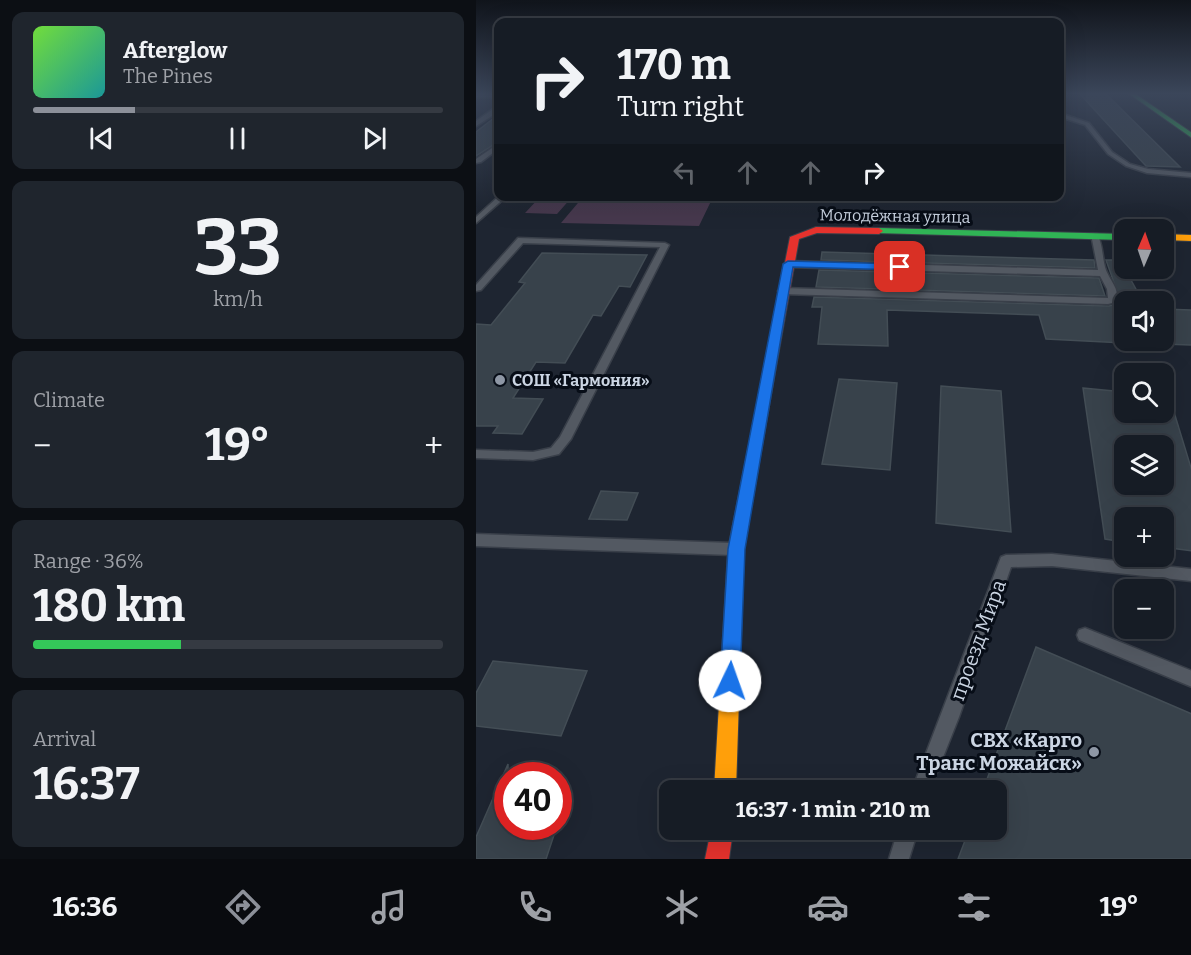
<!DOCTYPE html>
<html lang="en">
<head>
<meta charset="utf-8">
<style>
	:root { --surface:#161c25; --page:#1f252d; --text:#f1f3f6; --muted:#9ea1a7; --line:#353a42; --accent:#8c9099 }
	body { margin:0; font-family:Bitter,serif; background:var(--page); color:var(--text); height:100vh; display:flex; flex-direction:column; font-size:22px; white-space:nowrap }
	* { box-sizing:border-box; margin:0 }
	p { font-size:20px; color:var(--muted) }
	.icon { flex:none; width:33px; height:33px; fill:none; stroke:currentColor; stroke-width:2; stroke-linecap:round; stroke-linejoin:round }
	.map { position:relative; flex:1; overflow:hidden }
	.panel { display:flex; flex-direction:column; gap:12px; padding:12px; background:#0c0f14; width:476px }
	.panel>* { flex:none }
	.top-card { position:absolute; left:18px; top:18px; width:570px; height:183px; border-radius:12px; box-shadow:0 6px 24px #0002,0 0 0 2px var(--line); background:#161c25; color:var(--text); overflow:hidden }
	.needle { width:39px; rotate:2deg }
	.controls { position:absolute; left:638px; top:219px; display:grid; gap:12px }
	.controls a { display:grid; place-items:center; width:60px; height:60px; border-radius:12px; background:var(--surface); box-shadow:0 6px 24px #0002,0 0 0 2px var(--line); font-size:30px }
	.speed { position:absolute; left:18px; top:762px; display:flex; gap:12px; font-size:30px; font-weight:700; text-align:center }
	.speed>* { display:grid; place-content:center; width:78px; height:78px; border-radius:50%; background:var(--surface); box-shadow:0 6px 24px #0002,0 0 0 2px var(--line); line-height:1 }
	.speed .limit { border:9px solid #d22; background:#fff; color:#111 }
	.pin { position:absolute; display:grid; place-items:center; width:51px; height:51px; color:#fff; margin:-26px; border-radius:12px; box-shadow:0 3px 9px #0006 }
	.me { position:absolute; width:66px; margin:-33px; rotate:3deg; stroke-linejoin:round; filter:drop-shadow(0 0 4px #0008) }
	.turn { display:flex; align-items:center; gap:21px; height:126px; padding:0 24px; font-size:27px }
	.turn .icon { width:78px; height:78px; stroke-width:2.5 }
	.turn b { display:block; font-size:42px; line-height:51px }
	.lanes { display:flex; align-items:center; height:57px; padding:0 24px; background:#0003; justify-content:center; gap:30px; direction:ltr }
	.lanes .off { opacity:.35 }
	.big { font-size:45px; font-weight:700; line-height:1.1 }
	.panel .card { flex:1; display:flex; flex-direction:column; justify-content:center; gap:9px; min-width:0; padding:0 21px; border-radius:12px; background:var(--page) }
	.panel .dial { align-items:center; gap:0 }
	.dial b { font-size:78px; line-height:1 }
	.song { display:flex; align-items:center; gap:18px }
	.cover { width:72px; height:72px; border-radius:9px; background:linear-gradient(135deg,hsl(100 70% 55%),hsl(180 70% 35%)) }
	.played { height:6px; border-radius:3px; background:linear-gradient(90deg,var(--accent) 25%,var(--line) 25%) }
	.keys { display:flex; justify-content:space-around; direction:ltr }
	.heat { display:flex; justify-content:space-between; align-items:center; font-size:33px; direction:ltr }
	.charge { height:9px; border-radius:4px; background:linear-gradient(90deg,#34c759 36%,var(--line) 0) }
	.trip { position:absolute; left:183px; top:780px; width:348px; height:60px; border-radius:12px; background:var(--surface); box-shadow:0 6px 24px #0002,0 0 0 2px var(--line); font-weight:700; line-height:60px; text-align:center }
	.tabs { display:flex; height:96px; justify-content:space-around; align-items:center; background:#090b0f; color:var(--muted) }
	.tabs .icon { width:42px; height:42px }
	.tabs .active { color:var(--accent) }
	.tabs b { font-size:27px; color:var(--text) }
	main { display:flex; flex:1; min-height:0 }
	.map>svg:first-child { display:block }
</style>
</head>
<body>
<main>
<section class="panel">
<div class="card">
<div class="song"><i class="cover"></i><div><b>Afterglow</b><p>The Pines</p></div></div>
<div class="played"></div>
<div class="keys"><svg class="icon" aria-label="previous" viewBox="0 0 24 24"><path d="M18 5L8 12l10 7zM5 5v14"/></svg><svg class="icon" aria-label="pause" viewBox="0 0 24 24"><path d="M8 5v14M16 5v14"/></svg><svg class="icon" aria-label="next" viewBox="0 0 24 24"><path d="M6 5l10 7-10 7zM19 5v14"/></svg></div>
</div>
<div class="card dial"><b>33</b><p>km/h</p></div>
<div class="card"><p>Climate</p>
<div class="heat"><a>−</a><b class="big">19°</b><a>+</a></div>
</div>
<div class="card"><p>Range · 36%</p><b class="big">180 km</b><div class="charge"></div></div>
<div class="card"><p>Arrival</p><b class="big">16:37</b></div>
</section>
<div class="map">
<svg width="716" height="859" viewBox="0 0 716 859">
	<rect width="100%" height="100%" fill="#1e2531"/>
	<!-- green -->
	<path fill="#47394e" d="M64,197V196L96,197L81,214L49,213Z
		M107,197V196L237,197L223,226L85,223Z"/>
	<!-- building -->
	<path fill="#38424b" stroke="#434d55" stroke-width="1.5" fill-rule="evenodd" d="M603,93H629L704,167L670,166Z
		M22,115V142L0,156V132Z
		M346,252L618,260L619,268L345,260Z
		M66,253L171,255L154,287L143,286L125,316L117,315L89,363L60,362L37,398L67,399L46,434L17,433L22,426H0V324L15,325L49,283L43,282Z
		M630,260H644L667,302H648V343L570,339L563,315L411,310L412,346L342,344L346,307H336L338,297L633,306L641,304L643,297Z
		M343,270L623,278L629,296L340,287Z
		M687,309L716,310V345L687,344Z
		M363,379L421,383L414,470L346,464Z
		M465,386L525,391L535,532L460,523Z
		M607,388L648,392V412H698L716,471V551L687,547V518H648V542L629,539ZM648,446H687V484H648Z
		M125,491L162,493L151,520L113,519Z
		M560,647L716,714V859H482L493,830H520V790H507Z
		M17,661L111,671L85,736L0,726V693Z
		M32,764V826H81L70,859H0V837Z"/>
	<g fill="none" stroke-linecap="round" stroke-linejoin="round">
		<defs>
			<path id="lane" d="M0,93L22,94V97H0Z
				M22,108V112L0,126V121L17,109Z
				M584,113L613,123L636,152L654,164L672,169L716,173V177L671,173L650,166L632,154L609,125L584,117Z
				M22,144V149L5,162L0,163V159Z
				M23,196H31L0,223V217Z
				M615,234H621C627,245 626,255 629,267C632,279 645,289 640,302L632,304L307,294L302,291L307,288L632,298L631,289L624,276L312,267L308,264L312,261L622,270Z
				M42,238L189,243L193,245L95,439L83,454L57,460L0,458V450L57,452L75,448L84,437L184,247L47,243L5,290L0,291V285Z
				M0,534L256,543L261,545L263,549L261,553L256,555L0,546Z
				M576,554L716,569V581L576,566L535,567L483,717L454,790H436L525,557L530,555Z
				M609,628L716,671V687L603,640L601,635L603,630Z
				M422,830H442L433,859H413Z"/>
			<path id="fast" d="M652,93H658L716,133V138Z
				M403,228L648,234V240L400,233L399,231Z"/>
			<path id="slow" d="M687,234L716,235V241L687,240Z
				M289,391L295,395L268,549L260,790H238L252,549L283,395Z"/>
			<path id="jam" d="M340,227L403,228L407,231L403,234L341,233L323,239L295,395L289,399L285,398L283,395L314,237Z
				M235,830H257L253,859H229Z"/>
		</defs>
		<!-- lane casing -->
		<use href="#lane" stroke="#393f49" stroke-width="3"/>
		<!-- fast casing -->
		<use href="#fast" stroke="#393f49" stroke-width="2"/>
		<!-- slow casing -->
		<use href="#slow" stroke="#393f49" stroke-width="2"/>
		<!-- jam casing -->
		<use href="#jam" stroke="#393f49" stroke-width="2"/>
		<!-- lane -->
		<use href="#lane" fill="#535962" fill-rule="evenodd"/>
		<!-- fast -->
		<use href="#fast" fill="#30b455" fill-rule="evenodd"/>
		<!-- slow -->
		<use href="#slow" fill="#ff9f0a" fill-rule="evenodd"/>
		<!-- jam -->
		<use href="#jam" fill="#e5322d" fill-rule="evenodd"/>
	</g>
	<!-- sky -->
	<linearGradient id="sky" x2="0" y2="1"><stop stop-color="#10141b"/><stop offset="0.44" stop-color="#3b465a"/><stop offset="1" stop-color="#3b465a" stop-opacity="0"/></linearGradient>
	<rect width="716" height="213" fill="url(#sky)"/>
	<!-- route -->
	<path fill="#1a73e8" stroke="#114b97" stroke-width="1.5" d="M312,261L424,264L429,267L424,270L317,267L269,549L264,681L261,687L254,690L247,687L244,681L252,549L307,264Z"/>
	<!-- markers -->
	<g fill="#8e97a5" stroke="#070d17" stroke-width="2">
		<circle cx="24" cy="380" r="6"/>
		<circle cx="618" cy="752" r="6"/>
	</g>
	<g text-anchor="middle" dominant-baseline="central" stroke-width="6" stroke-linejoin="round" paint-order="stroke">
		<!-- street labels -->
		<g font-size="16" fill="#cbd5e3" stroke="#070d17">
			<text transform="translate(419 216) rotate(1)">Молодёжная улица</text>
		</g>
		<!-- poi labels -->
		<g font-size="16" font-weight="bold" fill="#cbd5e3" stroke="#070d17" text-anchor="start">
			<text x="36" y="380">СОШ «Гармония»</text>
		</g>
		<!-- near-street labels -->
		<g font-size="20" fill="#cbd5e3" stroke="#070d17">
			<text transform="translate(502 640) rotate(-70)">проезд Мира</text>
		</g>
		<!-- near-poi labels -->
		<g font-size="20" font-weight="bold" fill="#cbd5e3" stroke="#070d17" text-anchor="end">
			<text x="606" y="740">СВХ «Карго<tspan x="606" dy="23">Транс Можайск»</tspan></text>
		</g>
	</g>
</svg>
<div class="controls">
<a><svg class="needle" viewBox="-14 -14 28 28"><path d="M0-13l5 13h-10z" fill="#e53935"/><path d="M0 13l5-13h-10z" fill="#9ea1a7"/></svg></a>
<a><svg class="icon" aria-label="sound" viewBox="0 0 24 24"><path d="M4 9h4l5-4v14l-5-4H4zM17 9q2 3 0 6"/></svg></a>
<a><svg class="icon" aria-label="search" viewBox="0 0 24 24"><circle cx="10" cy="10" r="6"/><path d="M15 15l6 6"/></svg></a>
<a><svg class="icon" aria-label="layers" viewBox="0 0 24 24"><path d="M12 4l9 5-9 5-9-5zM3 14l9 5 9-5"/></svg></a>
<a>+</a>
<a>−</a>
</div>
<div class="speed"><div class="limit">40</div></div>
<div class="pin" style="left:424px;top:267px;background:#d93025"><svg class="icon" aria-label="arrive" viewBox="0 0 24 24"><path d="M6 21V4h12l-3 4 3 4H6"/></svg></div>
<svg class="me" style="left:254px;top:681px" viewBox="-20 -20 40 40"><circle r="19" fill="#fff"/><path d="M0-13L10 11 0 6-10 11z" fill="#1a73e8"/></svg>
<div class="trip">16:37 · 1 min · 210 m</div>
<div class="top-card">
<div class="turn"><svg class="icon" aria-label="right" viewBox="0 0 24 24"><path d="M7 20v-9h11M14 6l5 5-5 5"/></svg><div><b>170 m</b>Turn right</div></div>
<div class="lanes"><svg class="icon off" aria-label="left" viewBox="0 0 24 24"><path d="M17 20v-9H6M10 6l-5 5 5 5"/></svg><svg class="icon off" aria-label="ahead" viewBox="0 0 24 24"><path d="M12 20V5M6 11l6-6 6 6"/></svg><svg class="icon off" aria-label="ahead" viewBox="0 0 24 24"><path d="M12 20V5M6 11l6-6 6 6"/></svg><svg class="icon" aria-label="right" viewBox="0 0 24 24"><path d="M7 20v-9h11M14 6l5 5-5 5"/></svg></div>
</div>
</div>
</main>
<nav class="tabs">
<b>16:36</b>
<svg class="icon active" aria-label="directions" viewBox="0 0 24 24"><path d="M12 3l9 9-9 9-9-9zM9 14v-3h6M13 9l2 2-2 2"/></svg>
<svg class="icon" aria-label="music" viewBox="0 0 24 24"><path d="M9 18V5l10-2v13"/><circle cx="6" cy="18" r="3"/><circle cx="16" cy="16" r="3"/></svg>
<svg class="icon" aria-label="phone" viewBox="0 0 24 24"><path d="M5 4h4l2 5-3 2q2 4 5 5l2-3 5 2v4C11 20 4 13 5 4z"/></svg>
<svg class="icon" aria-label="climate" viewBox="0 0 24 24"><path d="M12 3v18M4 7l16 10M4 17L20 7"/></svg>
<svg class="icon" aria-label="car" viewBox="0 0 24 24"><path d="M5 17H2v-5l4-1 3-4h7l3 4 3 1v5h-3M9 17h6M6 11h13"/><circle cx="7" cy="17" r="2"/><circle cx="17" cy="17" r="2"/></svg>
<svg class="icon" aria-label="filters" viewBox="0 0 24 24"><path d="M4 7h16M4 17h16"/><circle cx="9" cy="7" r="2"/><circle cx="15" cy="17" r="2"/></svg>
<b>19°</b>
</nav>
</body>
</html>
